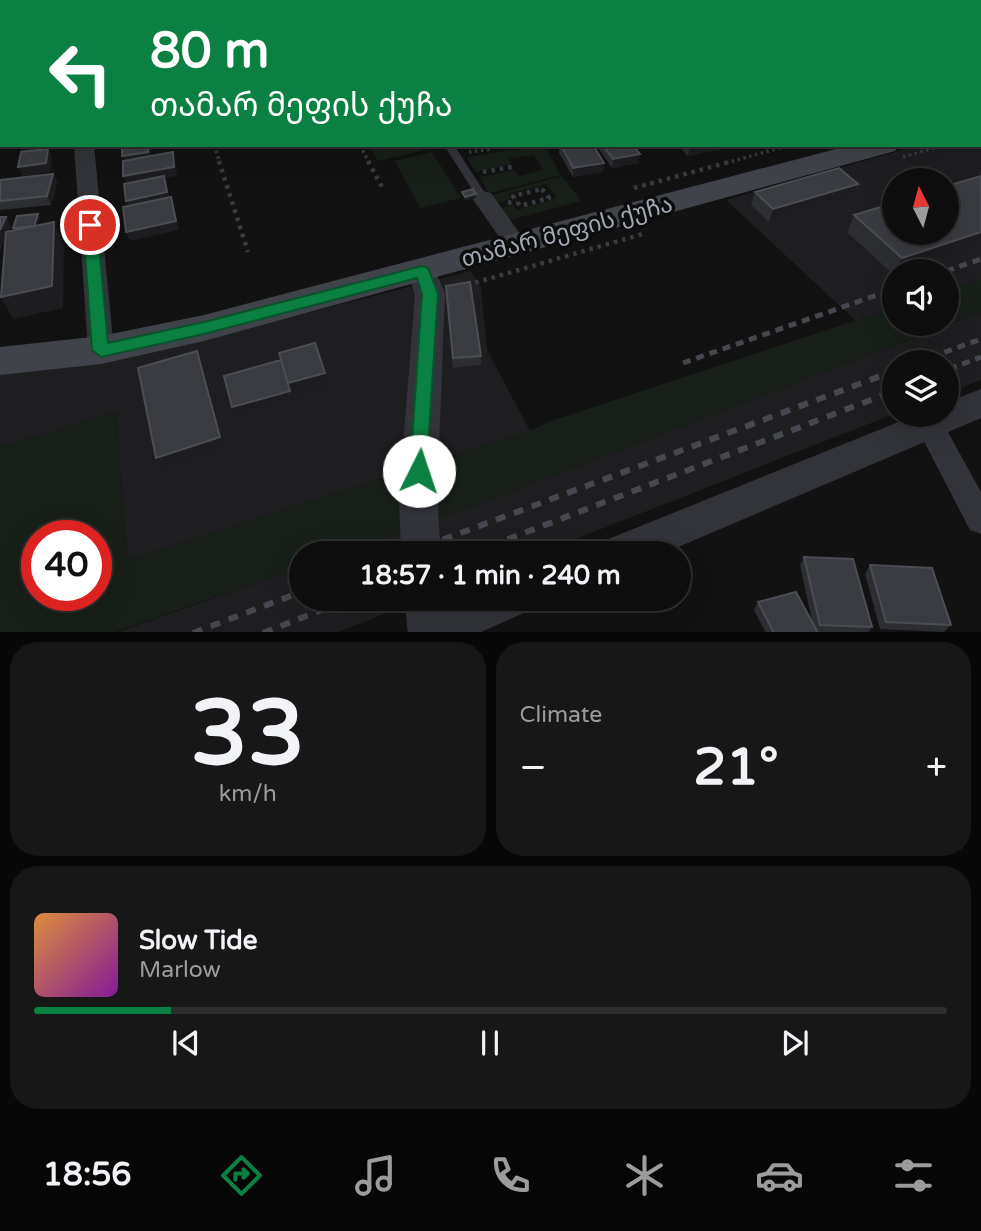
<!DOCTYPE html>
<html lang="en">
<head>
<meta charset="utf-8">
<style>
	:root { --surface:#0e0e0e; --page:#171717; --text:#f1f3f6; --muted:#9b9c9e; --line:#2e2e2e; --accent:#0b8043 }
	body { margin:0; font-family:"Varela Round","Noto Sans Georgian",sans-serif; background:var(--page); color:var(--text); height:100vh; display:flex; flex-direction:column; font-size:26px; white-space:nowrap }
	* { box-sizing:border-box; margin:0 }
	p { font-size:23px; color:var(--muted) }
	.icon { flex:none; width:38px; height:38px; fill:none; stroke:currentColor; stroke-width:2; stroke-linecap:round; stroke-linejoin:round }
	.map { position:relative; height:632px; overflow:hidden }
	.details { display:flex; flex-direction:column; gap:10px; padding:10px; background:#080808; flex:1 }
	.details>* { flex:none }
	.banner { position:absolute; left:0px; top:0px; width:982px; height:147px; box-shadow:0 7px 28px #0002,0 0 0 2px var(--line); background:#0b8043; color:#fff; overflow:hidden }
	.needle { width:46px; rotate:354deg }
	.buttons { position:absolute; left:882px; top:168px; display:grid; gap:14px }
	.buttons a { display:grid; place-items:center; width:77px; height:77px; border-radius:50%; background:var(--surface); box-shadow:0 7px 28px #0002,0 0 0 2px var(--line); font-size:35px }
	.speed { position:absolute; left:21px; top:520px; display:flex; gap:14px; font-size:35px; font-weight:700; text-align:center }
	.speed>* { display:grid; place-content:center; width:91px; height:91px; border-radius:50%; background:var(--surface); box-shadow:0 7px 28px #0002,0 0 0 2px var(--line); line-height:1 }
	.speed .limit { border:10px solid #d22; background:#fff; color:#111 }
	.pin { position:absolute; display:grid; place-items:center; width:60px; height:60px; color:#fff; margin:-30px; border:4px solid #fff; border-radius:50%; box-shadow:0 2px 7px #0007 }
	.me { position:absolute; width:77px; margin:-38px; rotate:4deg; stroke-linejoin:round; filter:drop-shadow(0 0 5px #0008) }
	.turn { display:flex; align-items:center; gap:24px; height:147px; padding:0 35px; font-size:32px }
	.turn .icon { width:91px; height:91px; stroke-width:2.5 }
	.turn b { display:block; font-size:49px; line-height:60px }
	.big { font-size:52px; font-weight:700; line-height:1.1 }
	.details .widget { flex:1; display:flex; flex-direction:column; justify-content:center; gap:10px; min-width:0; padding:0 24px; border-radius:28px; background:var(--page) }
	.details .dial { align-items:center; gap:0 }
	.dial b { font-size:91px; line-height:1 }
	.song { display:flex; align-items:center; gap:21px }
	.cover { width:84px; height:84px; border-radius:10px; background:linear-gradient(135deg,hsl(30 70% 55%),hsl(290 70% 35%)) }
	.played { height:7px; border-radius:4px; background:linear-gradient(90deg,var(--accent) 15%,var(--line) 15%) }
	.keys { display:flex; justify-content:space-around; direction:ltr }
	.heat { display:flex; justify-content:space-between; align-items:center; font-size:38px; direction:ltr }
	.details .tiles { flex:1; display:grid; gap:10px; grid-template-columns:1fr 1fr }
	.widget:last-child { grid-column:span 2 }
	.trip { position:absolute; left:289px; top:541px; width:402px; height:70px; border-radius:35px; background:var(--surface); box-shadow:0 7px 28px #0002,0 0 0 2px var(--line); font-weight:700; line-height:70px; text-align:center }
	.menu { display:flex; height:112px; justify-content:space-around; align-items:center; background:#060606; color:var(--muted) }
	.menu .icon { width:49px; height:49px }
	.menu .active { color:var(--accent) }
	.menu b { font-size:32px; color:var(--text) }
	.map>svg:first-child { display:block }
</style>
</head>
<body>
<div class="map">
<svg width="981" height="633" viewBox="0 0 981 633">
	<rect width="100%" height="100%" fill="#121213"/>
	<!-- built -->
	<path fill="#1e1e21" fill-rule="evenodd" d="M981,128V279L947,290V271H894V308L856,321L726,200L920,145H980ZM894,180H947V233H894Z
		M471,271L481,287L487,350L530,431L127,560L116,412L0,447V369L194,342Z
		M981,312V380L947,393V362H894V414L540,553H339L484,502Z
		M301,567V598L424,599L338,632L115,633Z"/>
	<!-- green -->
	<path fill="#181f18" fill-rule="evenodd" d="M369,145H441L445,150L437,147L378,161Z
		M544,145L561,175L489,193L480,177L514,170L519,176L543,170L534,155L509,159L511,164L476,172L467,157Z
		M432,152L461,198L420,208L395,161Z
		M562,176L581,201L506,221L497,209L513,205L517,210L557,198L546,184L508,194L511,199L494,204L488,196Z
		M981,279V312L484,502L339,553H301V567L115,632L0,633V447L116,412L127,560L530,431L551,421L894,308V324H947V290ZM37,536H96V595H37Z"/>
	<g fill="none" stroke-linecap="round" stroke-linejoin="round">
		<!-- path-far1 -->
		<path stroke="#383b40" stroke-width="3.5" stroke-dasharray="2.5 3.5" stroke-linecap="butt" d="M214,145L220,163
			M360,145L369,163
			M469,152L492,149
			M903,157L944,145
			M726,163L790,145"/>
		<!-- path -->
		<path stroke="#383b40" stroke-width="4.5" stroke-dasharray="3.5 5" stroke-linecap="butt" d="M219,161L248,252
			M368,161L382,187
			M483,172L512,167
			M634,188L733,161
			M542,189L549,198L520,206L513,196Z
			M508,203L517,201
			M467,285L646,233"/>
		<!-- service -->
		<path fill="#323439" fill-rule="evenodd" d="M546,0H554L555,2H547Z
			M867,0H876L866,2Z
			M444,145H454L488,198L487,200H479Z"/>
		<!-- minor -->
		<path fill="#323439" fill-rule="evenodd" d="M64,0H80L81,2H65Z
			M680,0H697L698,2H681Z
			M0,45H2V55H0Z
			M74,145H94L114,350L110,357L101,359L92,357L88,350Z
			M483,191L491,193L525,241L528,246L525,251H509L472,198Z
			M934,415L939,416L981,492V534L970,530L915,424L919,416Z"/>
		<!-- tertiary -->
		<path fill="#323439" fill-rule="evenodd" d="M422,261L433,264L445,294L437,497L441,553H401L399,497L415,294L407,271L411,264Z
			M981,389V418L664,553H600L606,540L916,415H947V402Z
			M404,598H446L447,605L462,598H531L526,612L479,633H408Z"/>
		<!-- secondary -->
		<path fill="#404349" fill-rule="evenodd" d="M963,0H981V8L980,2Z
			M980,108H981V124H980Z
			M851,145H899L895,151L204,341L101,364L0,375V347L101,336L204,315Z"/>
		<!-- rail-far1 -->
		<path stroke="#45484e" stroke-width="5" stroke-dasharray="8 6" stroke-linecap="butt" d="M946,271L981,259
			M918,362L981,339
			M683,363L894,289
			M949,369L981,357"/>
		<!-- rail -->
		<path stroke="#45484e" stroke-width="6" stroke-dasharray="10 9" stroke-linecap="butt" d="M947,370L953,368
			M407,553L894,371
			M472,553L894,391
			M193,633L301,592
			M263,633L352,598"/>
	</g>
	<!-- wall -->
	<path fill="#2d2e32" d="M721,0H765V2H722Z
		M911,0H963L966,2H913Z
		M560,145H593L604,163L603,172L573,177L559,153Z
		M596,145H633L640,154L638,163L612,168Z
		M678,145H741L688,156Z
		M53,174L57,183L51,205L0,210V180Z
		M858,184L853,197L769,222L751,205L755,192Z
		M854,215L981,246L905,271H894V275L847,232Z
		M446,296L481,356V365L453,368Z
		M804,557L872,627L868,633H766L754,610L758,602L812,621L800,565Z
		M870,565L951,625L944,632L880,629L865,574Z"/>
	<!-- shaded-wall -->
	<path fill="#1d1d20" d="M5,0H40V2H2V7L0,1Z
		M100,0H117V2H96V1Z
		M648,0H657V2H634Z
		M980,58H981V76L980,77Z
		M19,145H50L49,148L22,152Z
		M149,145H151L152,147L151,161L125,165L122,156Z
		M690,145H741L688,156Z
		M48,149L52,158L50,172L23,176L18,167Z
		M173,152L175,161L177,176L165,178L170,201L129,210L126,201L127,185L123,176Z
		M640,154L638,163L612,168L613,159Z
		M604,163L603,172L573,177V168Z
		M53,174L57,183L51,205L47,196Z
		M858,184L853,197L769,222L773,209Z
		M476,194V198L465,201V197Z
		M171,197L174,206L179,230L130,241L126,232Z
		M38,214L40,218L36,230L34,226Z
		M6,217L11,226L0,251V230Z
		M54,222L64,244L63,308L13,319L1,297Z
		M981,232V246L905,271H896L902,258Z
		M197,351L202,364L225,450L162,471L156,458Z
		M325,373L328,390L235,416L232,407L288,383Z"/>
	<!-- building -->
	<path fill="#393b40" stroke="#4a4d52" stroke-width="2" d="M23,0H36V2H10Z
		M197,0H231V2H197Z
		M488,0H502L503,2H489Z
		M627,0H648L634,2H628Z
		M726,0H757L759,2H727Z
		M933,0H963L966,2H936Z
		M0,3H2V13H0Z
		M980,10L981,11V30H980Z
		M2,15V26H0V16Z
		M0,27H2V38H0Z
		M980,37H981V58H980Z
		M122,145H149L148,152L122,156Z
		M561,145H593L604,163L573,168Z
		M603,145H633L640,154L613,159Z
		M48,149L46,163L18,167L21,152Z
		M173,152L174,167L123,176V161Z
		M839,168L858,184L773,209L755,192Z
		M53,174L47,196L0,201V180Z
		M164,176L167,192L126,201L124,184Z
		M981,176V232L902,258L854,215L894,203V233H947V186Z
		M473,189L476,194L465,197L462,192Z
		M171,197L176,221L126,232L123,207Z
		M38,214L34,226L13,228L17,216Z
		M0,217H6L0,230Z
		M54,222L52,286L1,297L6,232Z
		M470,282L481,356L453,358L446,286Z
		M315,343L325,373L288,383L279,353Z
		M197,351L220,437L156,458L138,368Z
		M281,360L290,391L232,407L224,376Z
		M804,557L853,559L872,627L820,625Z
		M870,565L932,568L951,625L886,622Z
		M796,592L818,633H774L758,602Z"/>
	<!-- route -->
	<path fill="#0b8043" stroke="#07532c" stroke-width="2" d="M90,220L97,225L108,343L204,322L422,266L428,268L438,294L426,477H413L410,471L422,294L417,278L204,334L101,357L92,350L83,225Z"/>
	<g text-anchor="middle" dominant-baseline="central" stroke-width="7" stroke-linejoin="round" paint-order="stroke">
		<!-- street labels -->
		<g font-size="23" fill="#a2a9b5" stroke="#0d0d0e">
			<text transform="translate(567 232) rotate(-15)">თამარ მეფის ქუჩა</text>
		</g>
	</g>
</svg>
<div class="buttons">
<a><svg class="needle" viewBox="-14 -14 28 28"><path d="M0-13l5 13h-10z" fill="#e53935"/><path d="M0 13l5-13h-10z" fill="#9b9c9e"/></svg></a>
<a><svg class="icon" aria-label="sound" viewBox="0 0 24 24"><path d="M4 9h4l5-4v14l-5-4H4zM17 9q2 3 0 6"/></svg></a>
<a><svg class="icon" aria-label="layers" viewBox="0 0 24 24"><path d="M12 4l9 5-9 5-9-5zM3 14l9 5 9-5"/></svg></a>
</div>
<div class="speed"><div class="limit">40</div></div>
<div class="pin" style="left:90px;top:225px;background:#d93025"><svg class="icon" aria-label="arrive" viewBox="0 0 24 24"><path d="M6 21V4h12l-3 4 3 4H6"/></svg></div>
<svg class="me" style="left:419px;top:471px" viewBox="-20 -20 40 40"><circle r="19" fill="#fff"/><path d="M0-13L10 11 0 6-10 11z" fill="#0b8043"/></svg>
<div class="trip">18:57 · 1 min · 240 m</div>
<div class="banner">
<div class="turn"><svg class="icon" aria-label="left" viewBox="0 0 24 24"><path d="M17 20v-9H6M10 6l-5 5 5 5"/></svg><div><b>80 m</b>თამარ მეფის ქუჩა</div></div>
</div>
</div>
<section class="details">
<div class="tiles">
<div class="widget dial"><b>33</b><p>km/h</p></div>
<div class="widget"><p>Climate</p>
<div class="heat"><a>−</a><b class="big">21°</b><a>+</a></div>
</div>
<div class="widget">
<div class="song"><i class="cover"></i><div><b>Slow Tide</b><p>Marlow</p></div></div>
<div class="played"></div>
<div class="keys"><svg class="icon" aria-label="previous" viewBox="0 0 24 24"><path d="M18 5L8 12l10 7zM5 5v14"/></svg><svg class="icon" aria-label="pause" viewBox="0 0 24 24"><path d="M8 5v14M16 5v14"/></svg><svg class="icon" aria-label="next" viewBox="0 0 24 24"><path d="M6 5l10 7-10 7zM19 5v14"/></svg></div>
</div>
</div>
</section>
<nav class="menu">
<b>18:56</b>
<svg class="icon active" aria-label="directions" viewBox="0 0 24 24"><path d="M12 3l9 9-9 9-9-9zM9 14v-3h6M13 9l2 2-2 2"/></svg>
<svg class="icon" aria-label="music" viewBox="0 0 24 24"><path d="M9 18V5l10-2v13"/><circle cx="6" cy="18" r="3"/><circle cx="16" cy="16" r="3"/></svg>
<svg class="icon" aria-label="phone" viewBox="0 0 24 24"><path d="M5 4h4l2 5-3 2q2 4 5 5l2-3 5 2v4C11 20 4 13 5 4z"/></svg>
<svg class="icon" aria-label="climate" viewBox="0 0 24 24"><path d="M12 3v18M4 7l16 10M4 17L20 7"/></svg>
<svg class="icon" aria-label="car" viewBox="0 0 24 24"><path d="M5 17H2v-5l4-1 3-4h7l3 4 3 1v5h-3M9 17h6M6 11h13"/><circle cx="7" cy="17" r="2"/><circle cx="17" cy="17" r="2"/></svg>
<svg class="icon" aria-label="filters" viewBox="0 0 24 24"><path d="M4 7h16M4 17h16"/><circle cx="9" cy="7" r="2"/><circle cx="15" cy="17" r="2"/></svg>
</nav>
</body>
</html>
